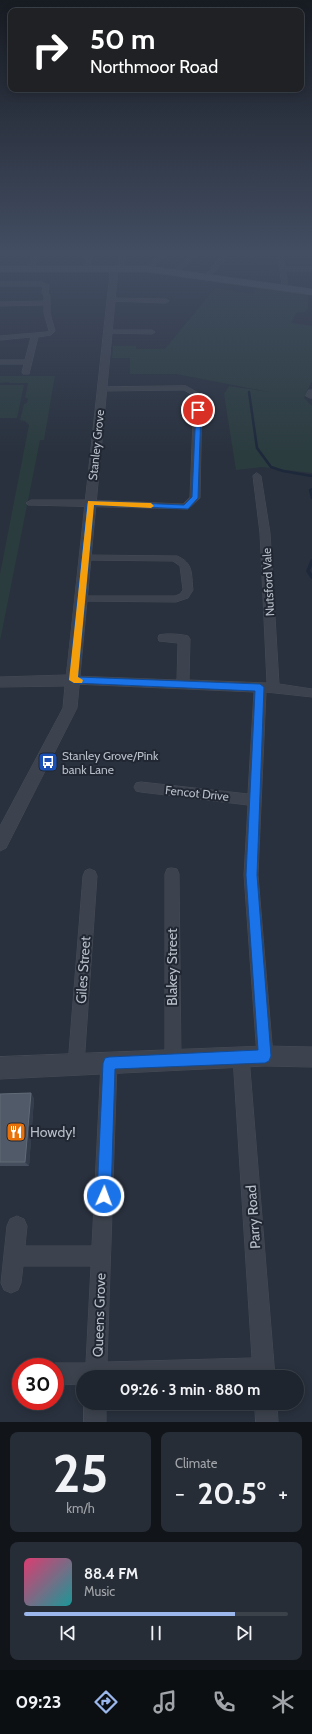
<!DOCTYPE html>
<html lang="en">
<head>
<meta charset="utf-8">
<style>
	:root { --surface:#1f252e; --page:#272d36; --text:#f1f3f6; --muted:#a1a5aa; --line:#3c424a; --accent:#9bb7ec }
	body { margin:0; font-family:Cabin,sans-serif; background:var(--page); color:var(--text); height:100vh; display:flex; flex-direction:column; font-size:15px; white-space:nowrap }
	* { box-sizing:border-box; margin:0 }
	p { font-size:13px; color:var(--muted) }
	.icon { flex:none; width:22px; height:22px; fill:none; stroke:currentColor; stroke-width:2; stroke-linecap:round; stroke-linejoin:round }
	.map { position:relative; height:1422px; overflow:hidden }
	.side { display:flex; flex-direction:column; gap:10px; padding:10px; background:#111419; flex:1 }
	.side>* { flex:none }
	.banner { position:absolute; left:8px; top:8px; width:296px; height:84px; border-radius:8px; box-shadow:0 2px 10px #0003,0 0 0 1px var(--line); background:#202124; color:#fff; overflow:hidden }
	.speed { position:absolute; left:12px; top:1358px; display:flex; gap:8px; font-size:20px; font-weight:700; text-align:center }
	.speed>* { display:grid; place-content:center; width:52px; height:52px; border-radius:50%; background:var(--surface); box-shadow:0 2px 10px #0003,0 0 0 1px var(--line); line-height:1 }
	.speed .limit { border:6px solid #d22; background:#fff; color:#111 }
	.pin { position:absolute; display:grid; place-items:center; width:34px; height:34px; color:#fff; margin:-17px; border:2px solid #fff; border-radius:50%; box-shadow:0 1px 4px #0007 }
	.me { position:absolute; width:44px; margin:-22px; rotate:2deg; stroke-linejoin:round; filter:drop-shadow(0 0 3px #0008) }
	.turn { display:flex; align-items:center; gap:14px; height:84px; padding:0 16px; font-size:18px }
	.turn .icon { width:52px; height:52px; stroke-width:2.5 }
	.turn b { display:block; font-size:28px; line-height:34px }
	.big { font-size:30px; font-weight:700; line-height:1.1 }
	.side .widget { flex:1; display:flex; flex-direction:column; justify-content:center; gap:6px; min-width:0; padding:0 14px; border-radius:8px; background:var(--page) }
	.side .dial { align-items:center; gap:0 }
	.dial b { font-size:52px; line-height:1 }
	.song { display:flex; align-items:center; gap:12px }
	.cover { width:48px; height:48px; border-radius:6px; background:linear-gradient(135deg,hsl(340 70% 55%),hsl(180 70% 35%)) }
	.played { height:4px; border-radius:2px; background:linear-gradient(90deg,var(--accent) 80%,var(--line) 80%) }
	.keys { display:flex; justify-content:space-around; direction:ltr }
	.heat { display:flex; justify-content:space-between; align-items:center; font-size:22px; direction:ltr }
	.side .tiles { flex:1; display:grid; gap:10px; grid-template-columns:1fr 1fr }
	.widget:last-child { grid-column:span 2 }
	.trip { position:absolute; left:76px; top:1370px; width:228px; height:40px; border-radius:20px; background:var(--surface); box-shadow:0 2px 10px #0003,0 0 0 1px var(--line); font-weight:700; line-height:40px; text-align:center }
	.menu { display:flex; height:64px; justify-content:space-around; align-items:center; background:#0c0f12; color:var(--muted) }
	.menu .icon { width:28px; height:28px }
	.menu .selected { color:var(--accent) }
	.menu b { font-size:18px; color:var(--text) }
	.map>svg:first-child { display:block }
</style>
</head>
<body>
<div class="map">
<svg width="312" height="1422" viewBox="0 0 312 1422">
	<rect width="100%" height="100%" fill="#29313e"/>
	<!-- green -->
	<path fill="#2b3c3f" d="M258,286L308,293V308L305,312L296,313L291,323L312,326V381L304,398L312,406V473L262,467L236,470L224,394L229,386L269,392L176,374H130V358H112L113,346H136V349H165L215,288L253,294Z
		M0,376H55L44,440H40L0,641V574L29,425L25,421L20,420L24,404L27,403L28,398H25L28,383H9V382L0,383Z
		M0,385H24L17,418H0Z"/>
	<g fill="none" stroke-linecap="round" stroke-linejoin="round">
		<!-- stream-far1 -->
		<path stroke="#1d283b" stroke-width="2.5" d="M249,392L257,448L271,467L283,471L312,476
			M312,489L310,490L312,498"/>
		<!-- stream -->
		<path stroke="#1d283b" stroke-width="3.5" d="M312,561L308,571L312,577"/>
		<defs>
			<path id="minor" d="M35,255H41L32,270H28L27,269Z
				M87,255H93L90,269L87,271L84,269Z
				M120,255H126L124,269L121,271L118,269Z
				M160,255H166L150,270H146V268Z
				M190,255H196L177,274H173V272Z
				M223,255H229L209,278H205V276Z
				M278,255H284L285,267H312V271H286L288,288L283,289Z
				M0,282H41L49,285L48,293L50,296V313L55,331L51,335L38,337L29,374H23L22,372L24,364H0V360H25L31,337L0,340V336L47,332L49,331L44,313V305L0,306V302L44,301V296L42,293L43,286H0Z
				M111,298L166,299L169,301L166,303L109,301L108,300Z
				M108,330H152L155,332L152,334L106,333V331Z
				M186,386L202,395L200,498L188,509L28,505L26,503L31,500H90L183,504L190,497L194,396L184,390L102,391L98,389L102,387Z
				M309,390H312V398H310L306,396Z
				M257,473L261,476L270,533L279,684L312,689V697L266,692L258,875L273,1056L271,1062L265,1064L259,1062L257,1056L244,875L248,805L141,792L136,791L134,787L136,783L141,782L248,794L254,692L74,684L70,683L68,680L70,677L74,676L177,680L178,643L159,641L158,638L159,635C167,633 180,634 188,636L190,639L189,680L267,683L260,533L253,476Z
				M85,555L177,556C194,563 191,574 193,590L188,598L176,602L78,601L77,599L82,596H175L180,594L183,590L180,566L173,561L82,560L80,558Z
				M172,868L177,869L179,874L181,1060L179,1066L173,1068L167,1066L165,1060V874L167,869Z
				M90,869L95,871L97,876L84,1065L82,1071L76,1073L70,1071L68,1065L83,876L85,871Z
				M241,1049L247,1051L249,1057L275,1377H83V1384L55,1385V1367H48L55,1363H86L91,1266H23L21,1283L18,1290L11,1293L4,1290L1,1283L7,1226L10,1219L17,1216L24,1219L27,1226L25,1246H92L101,1063L103,1057L109,1055L115,1057L117,1063L107,1362L252,1358L233,1057L235,1051Z
				M84,1403H106V1422H84Z
				M255,1403H277L278,1422H256Z"/>
			<path id="tertiary" d="M111,267H117L118,269L77,708L6,848L0,851V826L63,708L65,686L0,687V677L66,675Z
				M265,1046L312,1047V1067L265,1066L0,1079V1057Z"/>
			<path id="secondary" d="M0,266H148L312,289V295L148,272H0Z"/>
		</defs>
		<!-- minor casing -->
		<use href="#minor" stroke="#464c57" stroke-width="1"/>
		<!-- tertiary casing -->
		<use href="#tertiary" stroke="#464c57" stroke-width="1"/>
		<!-- secondary casing -->
		<use href="#secondary" stroke="#464c57" stroke-width="1"/>
		<!-- minor -->
		<use href="#minor" fill="#3d434e" fill-rule="evenodd"/>
		<!-- tertiary -->
		<use href="#tertiary" fill="#3d434e" fill-rule="evenodd"/>
		<!-- secondary -->
		<use href="#secondary" fill="#4b5260" fill-rule="evenodd"/>
	</g>
	<!-- wall -->
	<path fill="#444e5c" d="M31,1093L34,1099L29,1166H0V1094Z"/>
	<!-- shaded-wall -->
	<path fill="#343d4b" d="M31,1093L34,1099L29,1166L25,1162Z"/>
	<!-- building -->
	<path fill="#505a68" stroke="#616a77" d="M31,1093L25,1162H0V1094Z"/>
	<!-- sky -->
	<linearGradient id="sky" x2="0" y2="1"><stop stop-color="#171b22"/><stop offset="0.56" stop-color="#434e63"/><stop offset="1" stop-color="#434e63" stop-opacity="0"/></linearGradient>
	<rect width="312" height="454" fill="url(#sky)"/>
	<!-- route -->
	<path fill="#1a73e8" stroke="#114b97" d="M196,408L201,410L198,498L188,509L94,505L78,677L260,684L264,687L257,875L271,1056L269,1061L265,1063L115,1069L111,1196L109,1201L104,1203L99,1201L97,1196L103,1063L105,1058L109,1057L258,1050L246,875L255,691L74,683L69,680L87,503L90,501L184,505L192,497Z"/>
	<!-- slow -->
	<path fill="#f59e0b" d="M88,501L151,503L154,506L151,508L94,505L78,677L83,680L82,683H74L69,680Z"/>
	<!-- icons -->
	<defs>
		<symbol id="bus-square" viewBox="-11 -11 22 22"><rect x="-9" y="-9" width="18" height="18" rx="4" fill="#1a4fb4" stroke="#212833"/><path d="M-5-6H5V4H4V6H2V4H-2V6H-4V4H-5ZM-3.5-4V0h7V-4ZM-3.5 1.2v1.5H-2V1.2ZM2 1.2v1.5H3.5V1.2Z" fill="#fff"/></symbol>
		<symbol id="restaurant-square" viewBox="-11 -11 22 22"><rect x="-9" y="-9" width="18" height="18" rx="4" fill="#e8710a" stroke="#212833"/><path d="M-5-6h1v4h1v-4h1v4h1v-4h1v5L-1.5 .5V6h-2V.5L-5-1ZM5-6V6H3V1.5H1.5Q1.5-4 5-6Z" fill="#fff"/></symbol>
	</defs>
	<g fill-rule="evenodd">
		<use href="#bus-square" x="37" y="751" width="22" height="22"/>
		<use href="#restaurant-square" x="5" y="1121" width="22" height="22"/>
	</g>
	<g text-anchor="middle" dominant-baseline="central" stroke-width="4" stroke-linejoin="round" paint-order="stroke">
		<!-- street labels -->
		<g font-size="12" fill="#b9bfc9" stroke="#212833">
			<text transform="translate(96 445) rotate(-84)">Stanley Grove</text>
			<text transform="translate(268 582) rotate(-93)">Nutsford Vale</text>
			<text transform="translate(197 793) rotate(6)">Fencot Drive</text>
		</g>
		<!-- poi labels -->
		<g font-size="12" fill="#b9bfc9" stroke="#212833" text-anchor="start">
			<text x="62" y="755">Stanley Grove/Pink<tspan x="62" dy="14">bank Lane</tspan></text>
		</g>
		<!-- near-street labels -->
		<g font-size="14" fill="#b9bfc9" stroke="#212833">
			<text transform="translate(172 967) rotate(-90)">Blakey Street</text>
			<text transform="translate(83 970) rotate(-86)">Giles Street</text>
			<text transform="translate(253 1217) rotate(-94)">Parry Road</text>
			<text transform="translate(99 1315) rotate(-88)">Queens Grove</text>
		</g>
		<!-- near-poi labels -->
		<g font-size="14" fill="#b9bfc9" stroke="#212833" text-anchor="start">
			<text x="30" y="1132">Howdy!</text>
		</g>
	</g>
</svg>
<div class="speed"><div class="limit">30</div></div>
<div class="pin" style="left:198px;top:410px;background:#d93025"><svg class="icon" aria-label="arrive" viewBox="0 0 24 24"><path d="M6 21V4h12l-3 4 3 4H6"/></svg></div>
<svg class="me" style="left:104px;top:1196px" viewBox="-20 -20 40 40"><circle r="17" fill="#1a73e8" stroke="#fff" stroke-width="3"/><path d="M0-11L8 9 0 5-8 9z" fill="#fff"/></svg>
<div class="trip">09:26 · 3 min · 880 m</div>
<div class="banner">
<div class="turn"><svg class="icon" aria-label="right" viewBox="0 0 24 24"><path d="M7 20v-9h11M14 6l5 5-5 5"/></svg><div><b>50 m</b>Northmoor Road</div></div>
</div>
</div>
<section class="side">
<div class="tiles">
<div class="widget dial"><b>25</b><p>km/h</p></div>
<div class="widget"><p>Climate</p>
<div class="heat"><a>−</a><b class="big">20.5°</b><a>+</a></div>
</div>
<div class="widget">
<div class="song"><i class="cover"></i><div><b>88.4 FM</b><p>Music</p></div></div>
<div class="played"></div>
<div class="keys"><svg class="icon" aria-label="previous" viewBox="0 0 24 24"><path d="M18 5L8 12l10 7zM5 5v14"/></svg><svg class="icon" aria-label="pause" viewBox="0 0 24 24"><path d="M8 5v14M16 5v14"/></svg><svg class="icon" aria-label="next" viewBox="0 0 24 24"><path d="M6 5l10 7-10 7zM19 5v14"/></svg></div>
</div>
</div>
</section>
<nav class="menu">
<b>09:23</b>
<svg class="icon selected" aria-label="directions" viewBox="0 0 24 24"><path d="M12 3l9 9-9 9-9-9zM9 14v-3h6M13 9l2 2-2 2"/></svg>
<svg class="icon" aria-label="music" viewBox="0 0 24 24"><path d="M9 18V5l10-2v13"/><circle cx="6" cy="18" r="3"/><circle cx="16" cy="16" r="3"/></svg>
<svg class="icon" aria-label="phone" viewBox="0 0 24 24"><path d="M5 4h4l2 5-3 2q2 4 5 5l2-3 5 2v4C11 20 4 13 5 4z"/></svg>
<svg class="icon" aria-label="climate" viewBox="0 0 24 24"><path d="M12 3v18M4 7l16 10M4 17L20 7"/></svg>
</nav>
</body>
</html>
